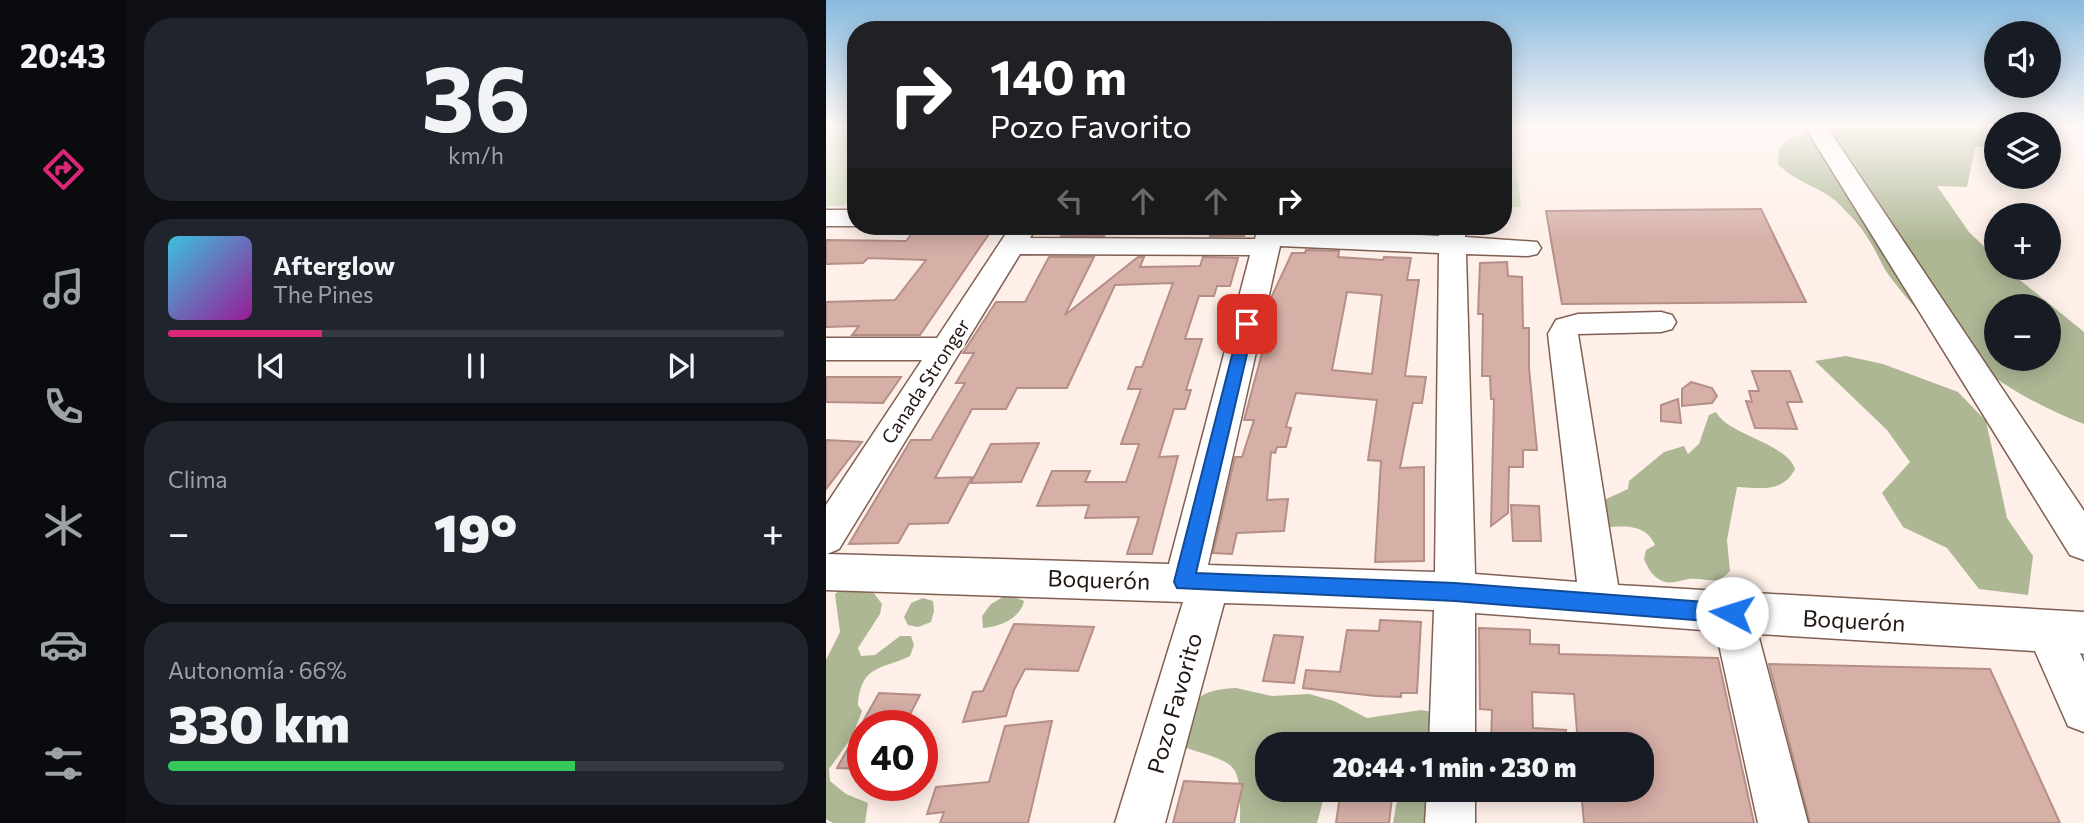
<!DOCTYPE html>
<html lang="es">
<head>
<meta charset="utf-8">
<style>
	:root { --surface:#171b24; --page:#20242c; --text:#f1f3f6; --muted:#9ea1a6; --line:#363941; --accent:#db2777 }
	body { margin:0; font-family:Commissioner,sans-serif; background:var(--page); color:var(--text); height:100vh; display:flex; flex-direction:column; font-size:26px; white-space:nowrap }
	* { box-sizing:border-box; margin:0 }
	p { font-size:23px; color:var(--muted) }
	.icon { flex:none; width:38px; height:38px; fill:none; stroke:currentColor; stroke-width:2; stroke-linecap:round; stroke-linejoin:round }
	.map { position:relative; flex:1; overflow:hidden }
	.panel { display:flex; flex-direction:column; gap:18px; padding:18px; background:#0d0f14; width:700px }
	.panel>* { flex:none }
	.top-card { position:absolute; left:21px; top:21px; width:665px; height:214px; border-radius:28px; box-shadow:0 4px 18px #0003; background:#202124; color:#fff; overflow:hidden }
	.buttons { position:absolute; left:1158px; top:21px; display:grid; gap:14px }
	.buttons a { display:grid; place-items:center; width:77px; height:77px; border-radius:50%; background:var(--surface); box-shadow:0 4px 18px #0003; font-size:35px }
	.speed { position:absolute; left:21px; top:710px; display:flex; gap:14px; font-size:35px; font-weight:700; text-align:center }
	.speed>* { display:grid; place-content:center; width:91px; height:91px; border-radius:50%; background:var(--surface); box-shadow:0 4px 18px #0003; line-height:1 }
	.speed .limit { border:10px solid #d22; background:#fff; color:#111 }
	.pin { position:absolute; display:grid; place-items:center; width:60px; height:60px; color:#fff; margin:-30px; border-radius:14px; box-shadow:0 4px 10px #0006 }
	.me { position:absolute; width:77px; margin:-38px; rotate:275deg; stroke-linejoin:round; filter:drop-shadow(0 0 5px #0008) }
	.turn { display:flex; align-items:center; gap:24px; height:147px; padding:0 28px; font-size:32px }
	.turn .icon { width:91px; height:91px; stroke-width:2.5 }
	.turn b { display:block; font-size:49px; line-height:60px }
	.lanes { display:flex; align-items:center; height:66px; padding:0 28px; background:#0003; justify-content:center; gap:35px; direction:ltr }
	.lanes .off { opacity:.35 }
	.big { font-size:52px; font-weight:800; line-height:1.1 }
	.panel .card { flex:1; display:flex; flex-direction:column; justify-content:center; gap:10px; min-width:0; padding:0 24px; border-radius:28px; background:var(--page) }
	.panel .dial { align-items:center; gap:0 }
	.dial b { font-size:91px; line-height:1 }
	.song { display:flex; align-items:center; gap:21px }
	.cover { width:84px; height:84px; border-radius:10px; background:linear-gradient(135deg,hsl(190 70% 55%),hsl(300 70% 35%)) }
	.played { height:7px; border-radius:4px; background:linear-gradient(90deg,var(--accent) 25%,var(--line) 25%) }
	.keys { display:flex; justify-content:space-around; direction:ltr }
	.heat { display:flex; justify-content:space-between; align-items:center; font-size:38px; direction:ltr }
	.charge { height:10px; border-radius:5px; background:linear-gradient(90deg,#34c759 66%,var(--line) 0) }
	.trip { position:absolute; left:429px; top:732px; width:399px; height:70px; border-radius:28px; background:var(--surface); box-shadow:0 4px 18px #0003; font-weight:800; line-height:70px; text-align:center }
	main { display:flex; flex:1; min-height:0 }
	.menu { display:flex; flex-direction:column; width:126px; justify-content:space-around; align-items:center; background:#090b0e; color:var(--muted) }
	.menu .icon { width:49px; height:49px }
	.menu .active { color:var(--accent) }
	.menu b { font-size:32px; color:var(--text) }
	.map>svg:first-child { display:block }
</style>
</head>
<body>
<main>
<nav class="menu">
<b>20:43</b>
<svg class="icon active" aria-label="directions" viewBox="0 0 24 24"><path d="M12 3l9 9-9 9-9-9zM9 14v-3h6M13 9l2 2-2 2"/></svg>
<svg class="icon" aria-label="music" viewBox="0 0 24 24"><path d="M9 18V5l10-2v13"/><circle cx="6" cy="18" r="3"/><circle cx="16" cy="16" r="3"/></svg>
<svg class="icon" aria-label="phone" viewBox="0 0 24 24"><path d="M5 4h4l2 5-3 2q2 4 5 5l2-3 5 2v4C11 20 4 13 5 4z"/></svg>
<svg class="icon" aria-label="climate" viewBox="0 0 24 24"><path d="M12 3v18M4 7l16 10M4 17L20 7"/></svg>
<svg class="icon" aria-label="car" viewBox="0 0 24 24"><path d="M5 17H2v-5l4-1 3-4h7l3 4 3 1v5h-3M9 17h6M6 11h13"/><circle cx="7" cy="17" r="2"/><circle cx="17" cy="17" r="2"/></svg>
<svg class="icon" aria-label="filters" viewBox="0 0 24 24"><path d="M4 7h16M4 17h16"/><circle cx="9" cy="7" r="2"/><circle cx="15" cy="17" r="2"/></svg>
</nav>
<section class="panel">
<div class="card dial"><b>36</b><p>km/h</p></div>
<div class="card">
<div class="song"><i class="cover"></i><div><b>Afterglow</b><p>The Pines</p></div></div>
<div class="played"></div>
<div class="keys"><svg class="icon" aria-label="previous" viewBox="0 0 24 24"><path d="M18 5L8 12l10 7zM5 5v14"/></svg><svg class="icon" aria-label="pause" viewBox="0 0 24 24"><path d="M8 5v14M16 5v14"/></svg><svg class="icon" aria-label="next" viewBox="0 0 24 24"><path d="M6 5l10 7-10 7zM19 5v14"/></svg></div>
</div>
<div class="card"><p>Clima</p>
<div class="heat"><a>−</a><b class="big">19°</b><a>+</a></div>
</div>
<div class="card"><p>Autonomía · 66%</p><b class="big">330 km</b><div class="charge"></div></div>
</section>
<div class="map">
<svg width="1258" height="823" viewBox="0 0 1258 823">
	<rect width="100%" height="100%" fill="#feefe8"/>
	<!-- green -->
	<path fill="#dbe3c7" d="M0,127H30V193L17,206H0Z
		M677,151H688L695,207H677Z"/>
	<!-- forest -->
	<path fill="#adb794" fill-rule="evenodd" d="M993,127H1171V146L1149,147L1141,187L1111,186L1143,232L1171,259V268H1179L1258,332V424C1180,395 1111,341 1062,274C1054,262 1049,248 1041,237C1034,225 1023,214 1013,204C998,188 970,183 952,164L953,150L961,139L982,134ZM1171,306H1223V359H1171Z
		M1020,356L1057,364L1132,392L1160,421L1181,518L1207,556L1202,595L1153,589L1121,548L1077,527L1056,493L1084,462L1061,430L989,361Z
		M890,412C902,435 961,443 969,469C957,493 934,488 911,487L901,540L904,571C890,587 880,577 863,579C851,581 842,586 831,578C825,574 821,566 818,559L820,550L829,545C820,524 800,526 781,527L778,500L802,489L803,481L838,452L858,446L862,454L873,444L883,415Z
		M41,584L56,604L54,614L32,648L35,656L49,655L74,636H85L88,645L84,656C56,670 35,664 32,705L36,711L26,737L3,769L4,781L20,794L42,803L39,823H7L0,819V660L14,632L9,594L20,585Z
		M177,597H189L198,601C195,618 173,627 157,628L156,616L165,604Z
		M97,598L107,601L108,611L105,622L92,627L82,625L78,617L85,603Z
		M410,688L446,696L483,694L508,701L541,718L595,710L606,712L619,744H441V789H500L491,823H414C415,758 412,765 354,746C365,706 363,690 410,688Z
		M573,789H624L616,823H567Z"/>
	<!-- building -->
	<path fill="#d6afa7" stroke="#b48f87" stroke-width="2" fill-rule="evenodd" d="M935,209L980,302L736,304L720,211Z
		M241,226H283L278,236H235Z
		M388,226H421L418,236H384Z
		M165,231L94,335H26L33,326L0,327V302L69,300L100,260L42,258L37,263L0,264V240L80,241L87,232Z
		M480,250L513,251L512,257L557,260L558,257L585,258L581,280H593L579,376L600,377L596,403H587L574,468L598,467V561L549,562L555,461L542,460L551,400L470,393L460,427L465,428L460,447H451L449,453L445,452L441,500L462,499L458,531L411,533L406,554L387,553L409,457H416L428,420H418L438,346H434L445,298L466,253H479ZM521,292L556,295L546,374L506,370Z
		M223,257H268L239,315L312,257H318L314,267L374,266L377,257L412,258L404,286H391L388,296H373L359,339H376L360,390H365L359,409H348L333,457L352,456L326,554H301L313,517L259,518L263,505L211,506L226,471H264L259,482H300L313,444H295L315,389H302L310,367H316L347,283L289,285L241,388H191L180,409H146L109,478L146,477L122,523L83,524L72,543L23,544L85,440H105L139,383H130L148,353H137L170,302H199Z
		M681,262L682,276L696,277L697,328H703V368L711,450H697V467H683L682,513L665,526L668,399H665L664,376H656L657,314H652L654,263Z
		M926,371H964L976,402H961L971,429L929,428L920,401L926,402L923,391H933Z
		M0,377H75L57,403L0,402Z
		M865,382L886,388L891,396L886,403L856,406V389Z
		M852,399L855,423L835,421V405Z
		M0,440L36,442L0,489Z
		M213,443L195,482L145,483L165,444Z
		M685,505L713,506L715,541H687Z
		M554,620L595,622L591,693H575V697L550,696L477,688L480,670L514,672L521,630L553,631Z
		M188,624L268,627L252,671L199,669L188,690L180,716L137,722L147,692L157,691Z
		M653,628L704,630V644L733,645V654L892,658L928,823H758L755,789H816V744H752L748,694L706,692L707,728L740,730L739,744H665L666,710L654,709Z
		M448,635L477,637L468,683L437,681Z
		M943,664L1164,669L1234,823H984Z
		M53,693L94,695L78,726H37V769L11,768Z
		M226,721L202,823H114L118,812L101,814L110,787L163,782L179,726Z
		M358,781L417,784L408,823H347Z
		M515,789H567L563,823H510Z"/>
	<g fill="none" stroke-linecap="round" stroke-linejoin="round">
		<defs>
			<path id="minor" d="M979,127H1001L1258,511V560L1244,555Z
				M0,210H30V226H0Z
				M185,226H211L204,238L429,239L432,226L613,236V226H639V237L711,242L715,248L711,254L702,256L640,254L649,574L751,582L722,334L730,320L752,314L835,312L846,315L850,322L846,329L835,332L752,334L792,585L1258,612V654L1254,653L1258,662V732L1242,726L1209,651L932,634L982,823H932L890,631L649,613V744H603L608,610L398,603L339,823H289L357,602L0,590V505L96,360H0V338H111ZM454,246L613,253L609,572L382,565ZM194,254L424,255L343,564L1,554L13,549Z
				M601,789H649V823H599Z"/>
		</defs>
		<!-- minor casing -->
		<use href="#minor" stroke="#806052" stroke-width="3"/>
		<!-- minor -->
		<use href="#minor" fill="#fff" fill-rule="evenodd"/>
	</g>
	<!-- sky -->
	<linearGradient id="sky" x2="0" y2="1"><stop stop-color="#88bae0"/><stop offset="0.52" stop-color="#fff8f5"/><stop offset="1" stop-color="#fff8f5" stop-opacity="0"/></linearGradient>
	<rect width="1258" height="242" fill="url(#sky)"/>
	<!-- route -->
	<path fill="#1a73e8" stroke="#114b97" stroke-width="2" d="M421,319L428,324L370,573L629,583L906,604L913,607L916,613L913,620L906,623L629,601L351,588L348,582L414,324Z"/>
	<g text-anchor="middle" dominant-baseline="central" stroke-width="6" stroke-linejoin="round" paint-order="stroke">
		<!-- street labels -->
		<g font-size="19" fill="#231611" stroke="#fff">
			<text transform="translate(99 381) rotate(-57)">Canada Stronger</text>
		</g>
		<!-- near-street labels -->
		<g font-size="23" fill="#231611" stroke="#fff">
			<text transform="translate(273 579) rotate(2)">Boquerón</text>
			<text transform="translate(1028 620) rotate(3)">Boquerón</text>
			<text transform="translate(348 703) rotate(-74)">Pozo Favorito</text>
		</g>
	</g>
</svg>
<div class="buttons">
<a><svg class="icon" aria-label="sound" viewBox="0 0 24 24"><path d="M4 9h4l5-4v14l-5-4H4zM17 9q2 3 0 6"/></svg></a>
<a><svg class="icon" aria-label="layers" viewBox="0 0 24 24"><path d="M12 4l9 5-9 5-9-5zM3 14l9 5 9-5"/></svg></a>
<a>+</a>
<a>−</a>
</div>
<div class="speed"><div class="limit">40</div></div>
<div class="pin" style="left:421px;top:324px;background:#d93025"><svg class="icon" aria-label="arrive" viewBox="0 0 24 24"><path d="M6 21V4h12l-3 4 3 4H6"/></svg></div>
<svg class="me" style="left:906px;top:613px" viewBox="-20 -20 40 40"><circle r="19" fill="#fff"/><path d="M0-13L10 11 0 6-10 11z" fill="#1a73e8"/></svg>
<div class="trip">20:44 · 1 min · 230 m</div>
<div class="top-card">
<div class="turn"><svg class="icon" aria-label="right" viewBox="0 0 24 24"><path d="M7 20v-9h11M14 6l5 5-5 5"/></svg><div><b>140 m</b>Pozo Favorito</div></div>
<div class="lanes"><svg class="icon off" aria-label="left" viewBox="0 0 24 24"><path d="M17 20v-9H6M10 6l-5 5 5 5"/></svg><svg class="icon off" aria-label="ahead" viewBox="0 0 24 24"><path d="M12 20V5M6 11l6-6 6 6"/></svg><svg class="icon off" aria-label="ahead" viewBox="0 0 24 24"><path d="M12 20V5M6 11l6-6 6 6"/></svg><svg class="icon" aria-label="right" viewBox="0 0 24 24"><path d="M7 20v-9h11M14 6l5 5-5 5"/></svg></div>
</div>
</div>
</main>
</body>
</html>
